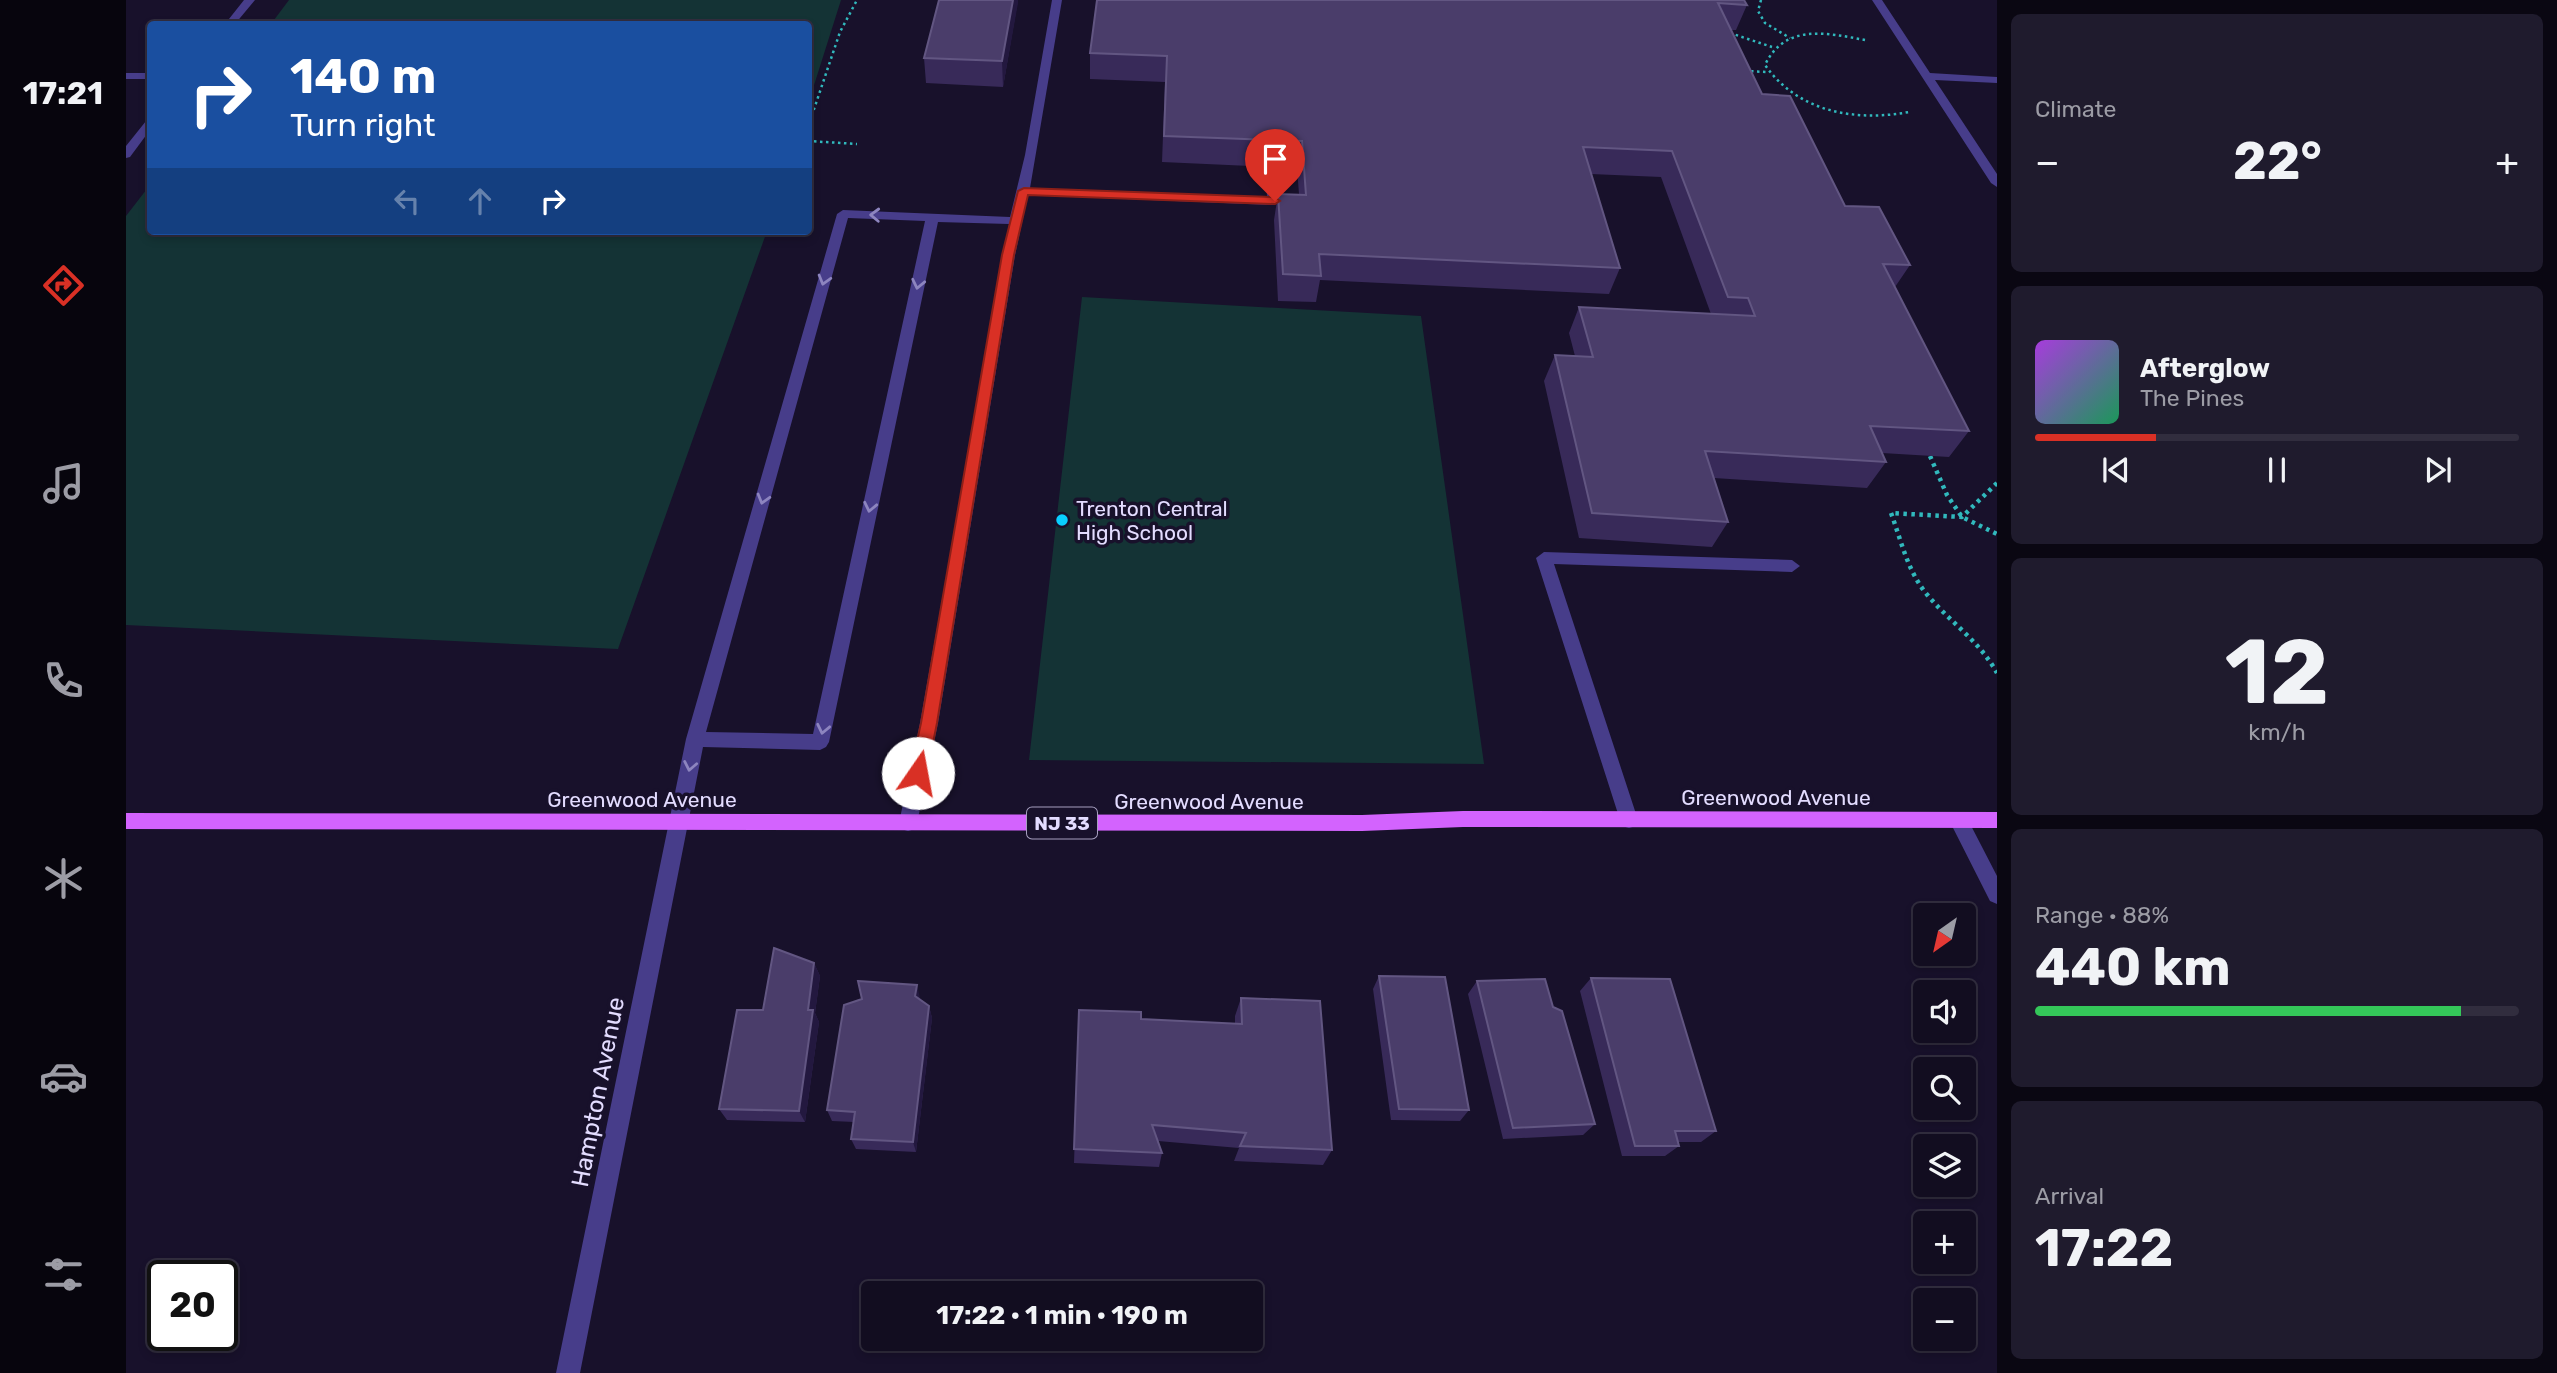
<!DOCTYPE html>
<html lang="en">
<head>
<meta charset="utf-8">
<style>
	:root { --surface:#120d20; --page:#1f1b2d; --text:#f1f3f6; --muted:#9c9ca5; --line:#312d3e; --accent:#d93025 }
	body { margin:0; font-family:Rubik,sans-serif; background:var(--page); color:var(--text); height:100vh; display:flex; flex-direction:column; font-size:26px; white-space:nowrap }
	* { box-sizing:border-box; margin:0 }
	p { font-size:23px; color:var(--muted) }
	.icon { flex:none; width:38px; height:38px; fill:none; stroke:currentColor; stroke-width:2; stroke-linecap:round; stroke-linejoin:round }
	.map { position:relative; flex:1; overflow:hidden }
	.drawer { display:flex; flex-direction:column; gap:14px; padding:14px; background:#0a0712; width:560px }
	.drawer>* { flex:none }
	.guide { position:absolute; left:21px; top:21px; width:665px; height:214px; border-radius:7px; box-shadow:0 4px 10px #0003,0 0 0 2px var(--line); background:#1a4fa0; color:#fff; overflow:hidden }
	.needle { width:46px; rotate:214deg }
	.buttons { position:absolute; left:1787px; top:903px; display:grid; gap:14px }
	.buttons a { display:grid; place-items:center; width:63px; height:63px; border-radius:7px; background:var(--surface); box-shadow:0 4px 10px #0003,0 0 0 2px var(--line); font-size:35px }
	.speed { position:absolute; left:21px; top:1260px; display:flex; gap:14px; font-size:35px; font-weight:700; text-align:center }
	.speed>* { display:grid; place-content:center; width:91px; height:91px; border-radius:50%; background:var(--surface); box-shadow:0 4px 10px #0003,0 0 0 2px var(--line); line-height:1 }
	.speed .limit { border:4px solid #111; border-radius:10px; background:#fff; color:#111 }
	.pin { position:absolute; display:grid; place-items:center; width:60px; height:60px; color:#fff; margin:-72px -30px; border-radius:50% 50% 50% 0; rotate:-45deg; box-shadow:0 0 7px #0007 }
	.pin .icon { rotate:45deg }
	.me { position:absolute; width:77px; margin:-38px; rotate:12deg; stroke-linejoin:round; filter:drop-shadow(0 0 5px #0008) }
	.turn { display:flex; align-items:center; gap:24px; height:147px; padding:0 28px; font-size:32px }
	.turn .icon { width:91px; height:91px; stroke-width:2.5 }
	.turn b { display:block; font-size:49px; line-height:60px }
	.lanes { display:flex; align-items:center; height:66px; padding:0 28px; background:#0003; justify-content:center; gap:35px; direction:ltr }
	.lanes .off { opacity:.35 }
	.big { font-size:52px; font-weight:700; line-height:1.1 }
	.drawer .widget { flex:1; display:flex; flex-direction:column; justify-content:center; gap:10px; min-width:0; padding:0 24px; border-radius:10px; background:var(--page) }
	.drawer .dial { align-items:center; gap:0 }
	.dial b { font-size:91px; line-height:1 }
	.song { display:flex; align-items:center; gap:21px }
	.cover { width:84px; height:84px; border-radius:10px; background:linear-gradient(135deg,hsl(280 70% 55%),hsl(150 70% 35%)) }
	.played { height:7px; border-radius:4px; background:linear-gradient(90deg,var(--accent) 25%,var(--line) 25%) }
	.keys { display:flex; justify-content:space-around; direction:ltr }
	.heat { display:flex; justify-content:space-between; align-items:center; font-size:38px; direction:ltr }
	.charge { height:10px; border-radius:5px; background:linear-gradient(90deg,#34c759 88%,var(--line) 0) }
	.trip { position:absolute; left:735px; top:1281px; width:402px; height:70px; border-radius:7px; background:var(--surface); box-shadow:0 4px 10px #0003,0 0 0 2px var(--line); font-weight:700; line-height:70px; text-align:center }
	main { display:flex; flex:1; min-height:0 }
	.tab-bar { display:flex; flex-direction:column; width:126px; justify-content:space-around; align-items:center; background:#07050d; color:var(--muted) }
	.tab-bar .icon { width:49px; height:49px }
	.tab-bar .selected { color:var(--accent) }
	.tab-bar b { font-size:32px; color:var(--text) }
	.map>svg:first-child { display:block }
</style>
</head>
<body>
<main>
<nav class="tab-bar">
<b>17:21</b>
<svg class="icon selected" aria-label="directions" viewBox="0 0 24 24"><path d="M12 3l9 9-9 9-9-9zM9 14v-3h6M13 9l2 2-2 2"/></svg>
<svg class="icon" aria-label="music" viewBox="0 0 24 24"><path d="M9 18V5l10-2v13"/><circle cx="6" cy="18" r="3"/><circle cx="16" cy="16" r="3"/></svg>
<svg class="icon" aria-label="phone" viewBox="0 0 24 24"><path d="M5 4h4l2 5-3 2q2 4 5 5l2-3 5 2v4C11 20 4 13 5 4z"/></svg>
<svg class="icon" aria-label="climate" viewBox="0 0 24 24"><path d="M12 3v18M4 7l16 10M4 17L20 7"/></svg>
<svg class="icon" aria-label="car" viewBox="0 0 24 24"><path d="M5 17H2v-5l4-1 3-4h7l3 4 3 1v5h-3M9 17h6M6 11h13"/><circle cx="7" cy="17" r="2"/><circle cx="17" cy="17" r="2"/></svg>
<svg class="icon" aria-label="filters" viewBox="0 0 24 24"><path d="M4 7h16M4 17h16"/><circle cx="9" cy="7" r="2"/><circle cx="15" cy="17" r="2"/></svg>
</nav>
<div class="map">
<svg width="1871" height="1373" viewBox="0 0 1871 1373">
	<rect width="100%" height="100%" fill="#18112b"/>
	<!-- green -->
	<path fill="#143335" d="M163,0H715L683,101L682,24H145Z
		M24,185V231H641L492,649L0,625V216Z
		M956,297L1295,316L1358,764L903,760Z"/>
	<g fill="none" stroke-linecap="round" stroke-linejoin="round">
		<!-- path-far1 -->
		<path stroke="#31b9bd" stroke-width="2.5" stroke-dasharray="2.5 3.5" stroke-linecap="butt" d="M1635,0L1632,11L1639,23L1664,38
			M1604,33L1646,47
			M1739,40C1701,33 1659,23 1639,65C1672,112 1729,122 1783,112
			M1619,71L1642,72
			M682,127L714,32L731,0
			M682,141L731,144"/>
		<!-- path -->
		<path stroke="#31b9bd" stroke-width="4.5" stroke-dasharray="3.5 4.5" stroke-linecap="butt" d="M1804,456L1821,495L1836,517L1871,534
			M1871,483L1836,517L1765,513C1775,540 1781,569 1799,592C1822,621 1853,640 1871,673"/>
		<!-- minor -->
		<path fill="#473d8a" fill-rule="evenodd" d="M118,0H129L109,24H99Z
			M926,0H936L904,188L1141,197L1140,172L1146,168L1152,172L1154,201L1148,205L902,195L889,255L812,723L791,823L789,829L782,831L775,829L773,823L794,723L883,224L812,222L703,742L700,747L694,750L577,747L454,1373H430L560,739L711,214L717,210L884,217L899,155ZM722,218L799,221L687,734L580,732Z
			M1746,0H1756L1804,73L1871,77V83L1809,80L1871,174V187L1865,183Z
			M0,73H24V79H0Z
			M24,119V130L4,157L0,158V146L20,121Z
			M1418,552L1666,560L1674,566L1666,572L1428,564L1512,820L1510,826L1503,828L1496,826L1494,820L1410,558Z
			M1832,812L1839,814L1871,876V904L1864,901L1823,820L1825,814Z"/>
		<!-- major -->
		<path fill="#d363fe" fill-rule="evenodd" d="M1337,811L1871,812V828L1337,827L1236,831L0,829V813L1236,815Z"/>
	</g>
	<!-- wall -->
	<path fill="#382a59" d="M813,0H892L877,87L800,83L798,58Z
		M1618,0L1621,5L1610,30H1605L1636,94L1719,206L1784,265L1769,287L1843,431L1823,457L1756,453L1760,462L1741,488L1588,478L1602,522L1586,547L1453,538L1418,381L1429,355L1449,356L1443,333L1453,307L1585,314L1535,177L1465,174L1494,268L1483,294L1194,280L1190,302L1152,301L1148,220L1152,194H1173L1171,168L1036,162L1039,82L964,79V53Z
		M688,963L694,976L689,1013L693,1022L679,1122L601,1120L593,1109L637,1010Z
		M1253,976L1343,1110L1334,1121L1265,1120L1247,989Z
		M1465,978L1590,1131L1575,1142H1552L1553,1146L1539,1156H1496L1454,991Z
		M1351,981L1427,1007L1469,1124L1457,1135L1377,1139L1342,994Z
		M1115,998L1206,1150L1197,1165L1108,1161L1113,1148L1032,1141L1036,1153L1033,1167L948,1163L953,1010L1015,1019L1109,1024V1016Z
		M736,999H794L803,1006L806,1018L790,1152L730,1149L725,1139L728,1122L706,1121L701,1110Z"/>
	<!-- shaded-wall -->
	<path fill="#23183f" d="M887,0H892V3L877,87L876,61Z
		M688,963L694,976L689,1013L693,1022L679,1122L673,1111L682,1010Z
		M791,985L794,998L792,1009L789,996Z
		M803,1006L806,1018L790,1152L787,1142Z"/>
	<!-- building -->
	<path fill="#4a3d6a" stroke="#625682" stroke-width="2" d="M813,0H887L876,61L798,58Z
		M971,0H1618L1621,5L1592,3L1636,94L1664,96L1719,206L1753,207L1784,265L1757,264L1843,431L1744,426L1760,462L1579,451L1602,522L1466,513L1429,355L1467,357L1453,307L1629,316L1622,298L1602,297L1546,151L1457,147L1494,268L1193,254L1195,276L1157,274L1152,194L1180,195L1176,141L1038,136L1041,56L964,53Z
		M648,948L688,963L682,1010H687L673,1111L593,1109L611,1010H637Z
		M1253,976L1319,977L1343,1110L1273,1109Z
		M1465,978L1544,979L1590,1131H1549L1553,1146H1509Z
		M1419,979L1427,1007L1436,1011L1469,1124L1387,1128L1351,981Z
		M732,981L791,985L789,996L803,1006L787,1142L725,1139L729,1112L701,1110L718,1005L736,999Z
		M1115,998L1194,1001L1206,1150L1114,1146L1120,1133L1026,1125L1036,1153L948,1149L953,1010L1015,1012V1019L1116,1024Z"/>
	<!-- one-way arrows -->
	<defs><path id="oneway-chevron" d="M-2-3.5L2.5 0L-2 3.5" fill="none" stroke-width="1.6" stroke-linecap="round" stroke-linejoin="round" transform="scale(1.75)"/></defs>
	<g stroke="#8d85bf">
		<use href="#oneway-chevron" transform="translate(749 215) rotate(-178)"/>
		<use href="#oneway-chevron" transform="translate(698 280) rotate(106)"/>
		<use href="#oneway-chevron" transform="translate(792 284) rotate(102)"/>
		<use href="#oneway-chevron" transform="translate(637 499) rotate(106)"/>
		<use href="#oneway-chevron" transform="translate(744 507) rotate(102)"/>
		<use href="#oneway-chevron" transform="translate(697 729) rotate(102)"/>
		<use href="#oneway-chevron" transform="translate(564 766) rotate(101)"/>
	</g>
	<!-- route -->
	<path fill="#d93025" stroke="#8d1f18" stroke-width="2" d="M898,188L1149,197L1154,201L1149,204L902,195L888,255L811,723L801,773L798,778H786L784,773L795,723L876,255L892,191Z"/>
	<!-- markers -->
	<circle fill="#09cefe" stroke="#18112b" stroke-width="2.5" cx="936" cy="520" r="7"/>
	<g text-anchor="middle" dominant-baseline="central" stroke-width="7" stroke-linejoin="round" paint-order="stroke">
		<!-- shield labels -->
		<rect fill="#18112b" stroke="#a69fbf" stroke-width="2" x="901" y="807.5" width="70" height="31" rx="5"/>
		<g font-size="19" font-weight="bold" fill="#e3dcff">
			<text x="936" y="823">NJ 33</text>
		</g>
		<!-- poi labels -->
		<g font-size="21" fill="#e3dcff" stroke="#18112b" text-anchor="start">
			<text x="950" y="508">Trenton Central<tspan x="950" dy="24">High School</tspan></text>
		</g>
		<!-- street labels -->
		<g font-size="21" fill="#e3dcff" stroke="#18112b">
			<text x="1650" y="797">Greenwood Avenue</text>
			<text x="516" y="799">Greenwood Avenue</text>
			<text x="1083" y="801">Greenwood Avenue</text>
		</g>
		<!-- near-street labels -->
		<g font-size="24" fill="#e3dcff" stroke="#18112b">
			<text transform="translate(472 1092) rotate(-79)">Hampton Avenue</text>
		</g>
	</g>
</svg>
<div class="buttons">
<a><svg class="needle" viewBox="-14 -14 28 28"><path d="M0-13l5 13h-10z" fill="#e53935"/><path d="M0 13l5-13h-10z" fill="#9c9ca5"/></svg></a>
<a><svg class="icon" aria-label="sound" viewBox="0 0 24 24"><path d="M4 9h4l5-4v14l-5-4H4zM17 9q2 3 0 6"/></svg></a>
<a><svg class="icon" aria-label="search" viewBox="0 0 24 24"><circle cx="10" cy="10" r="6"/><path d="M15 15l6 6"/></svg></a>
<a><svg class="icon" aria-label="layers" viewBox="0 0 24 24"><path d="M12 4l9 5-9 5-9-5zM3 14l9 5 9-5"/></svg></a>
<a>+</a>
<a>−</a>
</div>
<div class="speed"><div class="limit">20</div></div>
<div class="pin" style="left:1149px;top:201px;background:#d93025"><svg class="icon" aria-label="arrive" viewBox="0 0 24 24"><path d="M6 21V4h12l-3 4 3 4H6"/></svg></div>
<svg class="me" style="left:792px;top:773px" viewBox="-20 -20 40 40"><circle r="19" fill="#fff"/><path d="M0-13L10 11 0 6-10 11z" fill="#d93025"/></svg>
<div class="trip">17:22 · 1 min · 190 m</div>
<div class="guide">
<div class="turn"><svg class="icon" aria-label="right" viewBox="0 0 24 24"><path d="M7 20v-9h11M14 6l5 5-5 5"/></svg><div><b>140 m</b>Turn right</div></div>
<div class="lanes"><svg class="icon off" aria-label="left" viewBox="0 0 24 24"><path d="M17 20v-9H6M10 6l-5 5 5 5"/></svg><svg class="icon off" aria-label="ahead" viewBox="0 0 24 24"><path d="M12 20V5M6 11l6-6 6 6"/></svg><svg class="icon" aria-label="right" viewBox="0 0 24 24"><path d="M7 20v-9h11M14 6l5 5-5 5"/></svg></div>
</div>
</div>
<section class="drawer">
<div class="widget"><p>Climate</p>
<div class="heat"><a>−</a><b class="big">22°</b><a>+</a></div>
</div>
<div class="widget">
<div class="song"><i class="cover"></i><div><b>Afterglow</b><p>The Pines</p></div></div>
<div class="played"></div>
<div class="keys"><svg class="icon" aria-label="previous" viewBox="0 0 24 24"><path d="M18 5L8 12l10 7zM5 5v14"/></svg><svg class="icon" aria-label="pause" viewBox="0 0 24 24"><path d="M8 5v14M16 5v14"/></svg><svg class="icon" aria-label="next" viewBox="0 0 24 24"><path d="M6 5l10 7-10 7zM19 5v14"/></svg></div>
</div>
<div class="widget dial"><b>12</b><p>km/h</p></div>
<div class="widget"><p>Range · 88%</p><b class="big">440 km</b><div class="charge"></div></div>
<div class="widget"><p>Arrival</p><b class="big">17:22</b></div>
</section>
</main>
</body>
</html>
